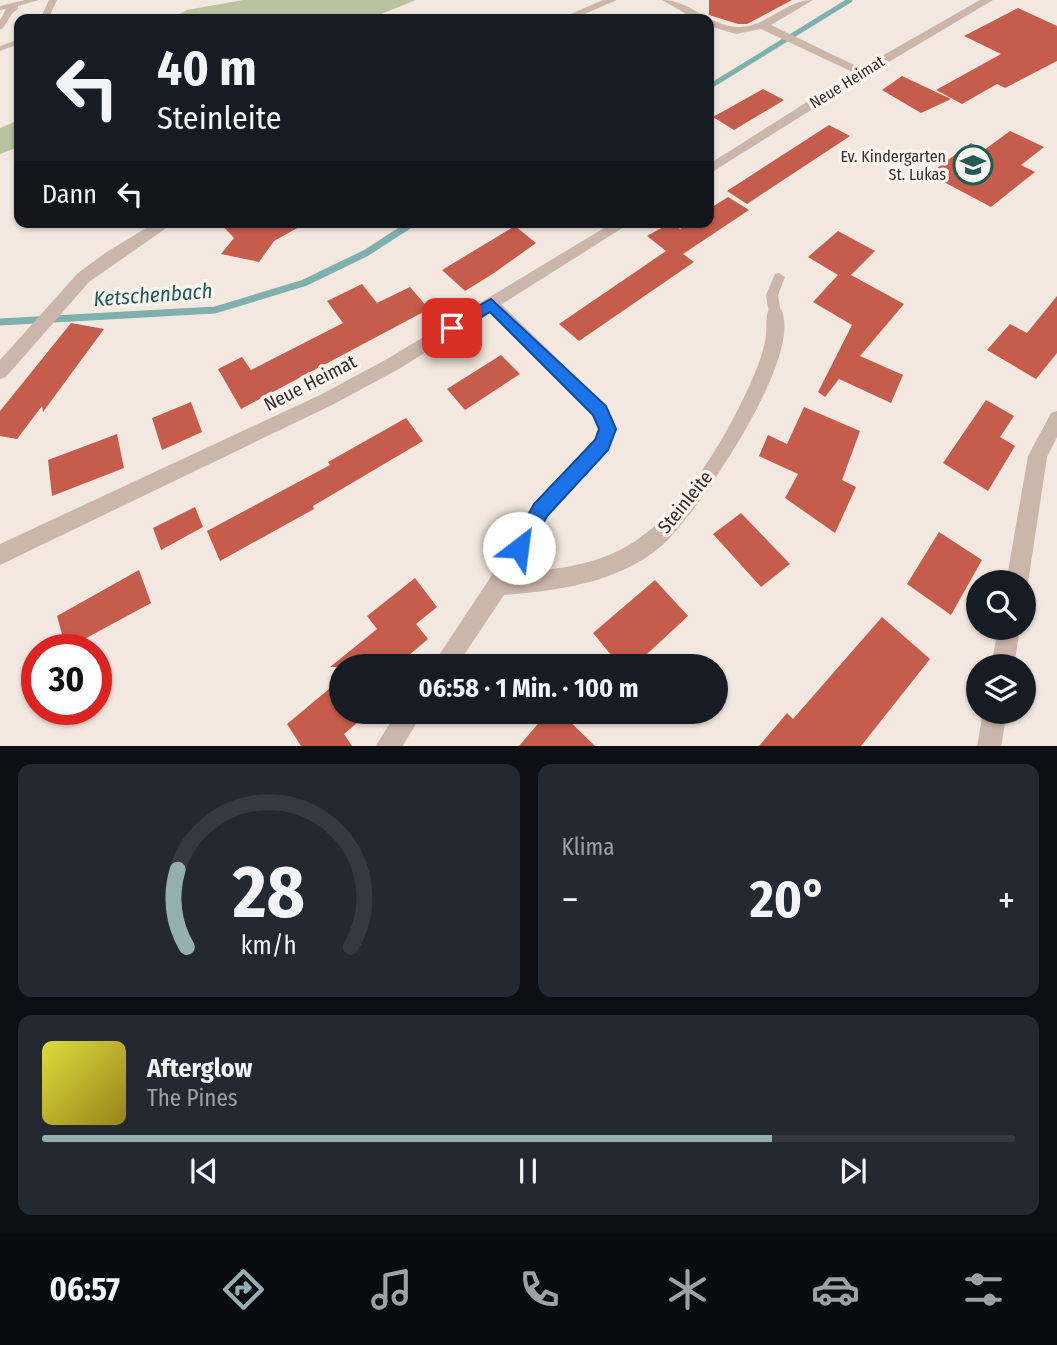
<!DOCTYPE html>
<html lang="de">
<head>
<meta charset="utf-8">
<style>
	:root { --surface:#171b24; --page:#242831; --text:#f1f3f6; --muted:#9ea1a6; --line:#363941; --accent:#93afaf }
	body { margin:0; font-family:"Fira Sans Condensed",sans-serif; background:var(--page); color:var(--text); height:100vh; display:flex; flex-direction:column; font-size:26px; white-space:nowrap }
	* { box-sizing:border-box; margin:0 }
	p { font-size:23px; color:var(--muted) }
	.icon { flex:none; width:38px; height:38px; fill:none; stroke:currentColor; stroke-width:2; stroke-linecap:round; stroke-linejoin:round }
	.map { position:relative; height:746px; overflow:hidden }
	.panel { display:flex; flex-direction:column; gap:18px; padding:18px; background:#0d0f14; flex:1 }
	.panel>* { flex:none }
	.guide { position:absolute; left:14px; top:14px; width:700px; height:214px; border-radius:14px; box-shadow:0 2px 5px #0004; background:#171b24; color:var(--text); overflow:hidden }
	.controls { position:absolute; left:966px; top:570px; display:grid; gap:14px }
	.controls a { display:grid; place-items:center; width:70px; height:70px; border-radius:50%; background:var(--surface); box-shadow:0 2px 5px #0004; font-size:35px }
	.speed { position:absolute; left:21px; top:634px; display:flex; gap:14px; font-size:35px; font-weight:700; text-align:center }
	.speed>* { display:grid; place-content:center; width:91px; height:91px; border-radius:50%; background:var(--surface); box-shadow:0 2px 5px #0004; line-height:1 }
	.speed .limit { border:10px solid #d22; background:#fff; color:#111 }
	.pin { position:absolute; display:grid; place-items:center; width:60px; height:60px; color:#fff; margin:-30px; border-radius:14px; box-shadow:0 4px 10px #0006 }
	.me { position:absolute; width:77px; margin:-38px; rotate:30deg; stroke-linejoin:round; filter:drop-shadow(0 0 5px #0008) }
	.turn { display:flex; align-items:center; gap:24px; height:147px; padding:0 28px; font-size:32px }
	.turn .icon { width:91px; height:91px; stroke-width:2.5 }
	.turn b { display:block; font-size:49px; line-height:60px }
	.then { display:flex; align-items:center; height:66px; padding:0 28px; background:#0003; gap:14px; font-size:26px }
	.big { font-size:52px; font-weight:700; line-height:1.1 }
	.panel .widget { flex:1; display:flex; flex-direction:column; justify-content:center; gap:10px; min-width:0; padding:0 24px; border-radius:14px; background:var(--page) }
	.panel .dial { align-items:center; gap:0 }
	.dial svg { height:182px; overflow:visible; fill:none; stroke:var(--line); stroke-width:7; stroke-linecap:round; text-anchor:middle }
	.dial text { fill:var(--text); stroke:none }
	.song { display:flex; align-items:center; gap:21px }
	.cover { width:84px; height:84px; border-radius:10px; background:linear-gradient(135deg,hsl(60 70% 55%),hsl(50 70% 35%)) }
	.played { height:7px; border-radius:4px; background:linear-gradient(90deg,var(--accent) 75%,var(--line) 75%) }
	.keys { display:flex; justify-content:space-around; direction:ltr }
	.heat { display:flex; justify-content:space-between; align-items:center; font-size:38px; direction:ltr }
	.panel .tiles { flex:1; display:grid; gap:18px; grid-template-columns:1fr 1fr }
	.widget:last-child { grid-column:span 2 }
	.trip { position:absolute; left:329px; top:654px; width:399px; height:70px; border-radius:35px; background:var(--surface); box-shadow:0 2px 5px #0004; font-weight:700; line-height:70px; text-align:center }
	.tabs { display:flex; height:112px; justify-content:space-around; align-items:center; background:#090b0e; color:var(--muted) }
	.tabs .icon { width:49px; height:49px }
	.tabs .selected { color:var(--accent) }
	.tabs b { font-size:32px; color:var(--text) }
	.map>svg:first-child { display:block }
</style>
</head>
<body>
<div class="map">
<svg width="1057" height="747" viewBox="0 0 1057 747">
	<rect width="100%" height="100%" fill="#f3e8df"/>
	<!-- green -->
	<path fill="#bac29f" d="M243,0H416L369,19H169L187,10Z
		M19,120V147L0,154V128Z"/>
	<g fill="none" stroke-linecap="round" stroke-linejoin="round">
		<!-- stream-far1 -->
		<path stroke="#7eb0ad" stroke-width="5" d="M709,87L850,0"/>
		<!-- stream -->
		<path stroke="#7eb0ad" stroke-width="7" d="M0,322L215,310L304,283L366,253L414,222"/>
	</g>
	<!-- building -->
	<path fill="#c55c4c" d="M709,0H792L747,24H738L709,15Z
		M1018,8L1057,26V61L1005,88L997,84L962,104L936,90L1001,54L964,36Z
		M902,76L951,99L921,113L882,90Z
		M763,89L784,100L734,130L713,117Z
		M829,125L850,136L747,204L727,191Z
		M1010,131L1044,147L1021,165L1035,172L991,207L929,174L971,143L984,150Z
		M728,197L749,210L683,254L694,262L579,341L559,324L666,251L647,236L672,222L680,229L689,222H709V209Z
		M219,222H308L274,241L259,262L221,254L234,238Z
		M515,226L536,243L494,273L465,291L442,270Z
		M838,231L875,251L851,275L904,304L860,356L903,375L891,403L839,379L825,397L818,392L852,325L813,302L838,275L808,257Z
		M362,284L377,303L410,287L429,309L241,409L218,369L242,357L251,370L343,323L327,301Z
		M1057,296V353L1036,379L987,350L1010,324L1027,333Z
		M71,323L104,329L43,412L42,406L17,439L0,436V411Z
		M501,355L520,374L465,410L447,389Z
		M986,400L1014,416L1000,437L1015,446L988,491L943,463Z
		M191,402L202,432L162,450L152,418Z
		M804,407L860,431L842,480L856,487L835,533L785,498L798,474L759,456L768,435L787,444Z
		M406,418L423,441L313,506L314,509L220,561L207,531L330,465L328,462Z
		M117,434L124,468L52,496L48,460Z
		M195,507L203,527L161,550L153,528Z
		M741,513L790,564L761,587L713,534Z
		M939,532L982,560L951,615L907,584Z
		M139,570L151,603L66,649L57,616Z
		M415,578L437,607L416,624L428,639L395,667H330L377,629L367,616Z
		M655,580L688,616L633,667H621L593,633Z
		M882,617L930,659L861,746H759L787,713L793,719Z
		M341,679V712H370L344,734L352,746H301L287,724Z
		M548,712H560L595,746H519Z"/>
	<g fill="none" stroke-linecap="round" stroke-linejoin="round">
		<!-- service -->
		<path fill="#cbb6ab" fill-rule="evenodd" d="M25,0H39L18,6V9C8,14 8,26 0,30V20L6,9L0,10V6Z
			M49,0H57L48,19H40Z
			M19,39V44L0,51V46Z
			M779,273L785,277L778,295L781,313L775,317L769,313L766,295L775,274Z"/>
		<!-- minor -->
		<path fill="#cbb6ab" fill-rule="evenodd" d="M603,0H617L573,19H559Z
			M662,0C690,0 709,26 738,27C766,28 785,0 813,0L771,25L869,72L859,75L761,29L736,34L709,26V19H695Z
			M156,222H175L89,282L6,377L0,379V360L77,274L105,253Z
			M491,298L497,300L606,406L617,429L608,451L548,517L517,573C551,570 588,566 620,550C680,520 731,431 756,370C760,360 765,346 766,335C767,326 765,317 769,309H781C804,354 706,498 674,533C664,545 651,555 637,563C596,586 550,591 504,595L456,667H431L490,578L534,503L594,440L599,429L593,416L485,308L483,304L485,300Z
			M1057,411V437L1047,457L1028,583L1024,591V583H1006L1028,456L1051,413Z
			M998,628H1020L1014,667H991Z
			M397,712H423L402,747H375Z
			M983,712H1007L1001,747H977Z"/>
		<!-- tertiary -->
		<path fill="#cbb6ab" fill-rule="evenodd" d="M980,0H993L867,75L709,174V164L859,69Z
			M614,222H632L399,369L332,405L0,565V544L320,395L387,359Z"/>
	</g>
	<!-- route -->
	<path fill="#1a73e8" stroke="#114b97" stroke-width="2" d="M491,299L606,406L616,429L608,450L547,516L526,554L519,557L513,554L510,548L534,504L595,440L599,429L593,415L490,312L457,332H446V324Z"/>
	<!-- icons -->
	<defs>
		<symbol id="school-ring" viewBox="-11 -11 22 22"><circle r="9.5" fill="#faf2ec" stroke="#205b58" stroke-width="1.5"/><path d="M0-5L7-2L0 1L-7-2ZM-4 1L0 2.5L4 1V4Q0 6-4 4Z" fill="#205b58"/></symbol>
	</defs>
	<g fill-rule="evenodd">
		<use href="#school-ring" x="951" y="143" width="44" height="44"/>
	</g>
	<g text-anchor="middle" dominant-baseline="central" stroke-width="7" stroke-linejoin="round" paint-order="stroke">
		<!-- far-street labels -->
		<g font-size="16" fill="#392d2a" stroke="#faf2ec">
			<text transform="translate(847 82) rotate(-32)">Neue Heimat</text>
		</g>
		<!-- far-poi labels -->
		<g font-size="16" fill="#392d2a" stroke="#faf2ec" text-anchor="end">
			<text x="946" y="156">Ev. Kindergarten<tspan x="946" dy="18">St. Lukas</tspan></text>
		</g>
		<!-- street labels -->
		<g font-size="19" fill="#392d2a" stroke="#faf2ec">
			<text transform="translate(310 383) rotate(-27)">Neue Heimat</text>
			<text transform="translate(685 502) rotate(-51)">Steinleite</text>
		</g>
		<!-- water labels -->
		<g font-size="21" font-style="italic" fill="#205b58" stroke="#faf2ec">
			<text transform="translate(153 295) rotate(-4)">Ketschenbach</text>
		</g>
	</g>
</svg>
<div class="controls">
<a><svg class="icon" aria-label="search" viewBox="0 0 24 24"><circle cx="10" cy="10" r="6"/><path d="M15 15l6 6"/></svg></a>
<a><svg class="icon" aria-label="layers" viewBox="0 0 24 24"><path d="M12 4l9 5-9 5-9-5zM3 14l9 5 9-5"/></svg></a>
</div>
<div class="speed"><div class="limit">30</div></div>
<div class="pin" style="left:452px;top:328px;background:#d93025"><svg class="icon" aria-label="arrive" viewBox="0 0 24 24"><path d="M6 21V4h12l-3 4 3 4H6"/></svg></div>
<svg class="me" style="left:519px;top:548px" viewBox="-20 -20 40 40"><circle r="19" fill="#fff"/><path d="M0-13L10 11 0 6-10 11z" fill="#1a73e8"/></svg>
<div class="trip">06:58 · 1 Min. · 100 m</div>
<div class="guide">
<div class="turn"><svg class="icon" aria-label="left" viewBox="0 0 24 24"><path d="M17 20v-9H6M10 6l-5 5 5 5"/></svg><div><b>40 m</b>Steinleite</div></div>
<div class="then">Dann<svg class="icon" aria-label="left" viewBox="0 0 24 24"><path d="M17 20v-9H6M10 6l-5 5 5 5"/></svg></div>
</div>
</div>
<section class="panel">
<div class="tiles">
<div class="widget dial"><svg viewBox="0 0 100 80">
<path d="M14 69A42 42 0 1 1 86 69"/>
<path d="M14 69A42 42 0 0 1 10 35" stroke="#93afaf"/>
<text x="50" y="56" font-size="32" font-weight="700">28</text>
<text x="50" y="72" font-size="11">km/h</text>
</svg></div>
<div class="widget"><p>Klima</p>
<div class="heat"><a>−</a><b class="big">20°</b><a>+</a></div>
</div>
<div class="widget">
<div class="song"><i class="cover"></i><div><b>Afterglow</b><p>The Pines</p></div></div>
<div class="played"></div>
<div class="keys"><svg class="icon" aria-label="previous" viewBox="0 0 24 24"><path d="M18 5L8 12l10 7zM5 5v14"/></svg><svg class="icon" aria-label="pause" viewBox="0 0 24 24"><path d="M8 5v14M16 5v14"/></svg><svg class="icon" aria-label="next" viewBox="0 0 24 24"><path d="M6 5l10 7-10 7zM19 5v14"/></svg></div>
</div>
</div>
</section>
<nav class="tabs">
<b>06:57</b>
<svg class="icon selected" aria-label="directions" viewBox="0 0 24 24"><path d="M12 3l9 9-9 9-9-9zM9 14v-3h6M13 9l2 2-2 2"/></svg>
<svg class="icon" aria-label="music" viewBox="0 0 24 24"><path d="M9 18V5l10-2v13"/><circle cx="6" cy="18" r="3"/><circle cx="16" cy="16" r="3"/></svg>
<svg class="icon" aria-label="phone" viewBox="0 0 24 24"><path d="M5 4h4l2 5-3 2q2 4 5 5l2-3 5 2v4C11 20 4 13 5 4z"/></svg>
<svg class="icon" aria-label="climate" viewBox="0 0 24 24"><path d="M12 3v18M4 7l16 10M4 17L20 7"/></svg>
<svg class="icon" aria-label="car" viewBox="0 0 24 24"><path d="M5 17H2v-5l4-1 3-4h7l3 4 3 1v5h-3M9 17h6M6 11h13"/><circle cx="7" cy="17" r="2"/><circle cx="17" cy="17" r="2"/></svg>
<svg class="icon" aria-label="filters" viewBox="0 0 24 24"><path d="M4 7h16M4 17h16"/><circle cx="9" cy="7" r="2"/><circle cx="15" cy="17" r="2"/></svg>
</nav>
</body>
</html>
